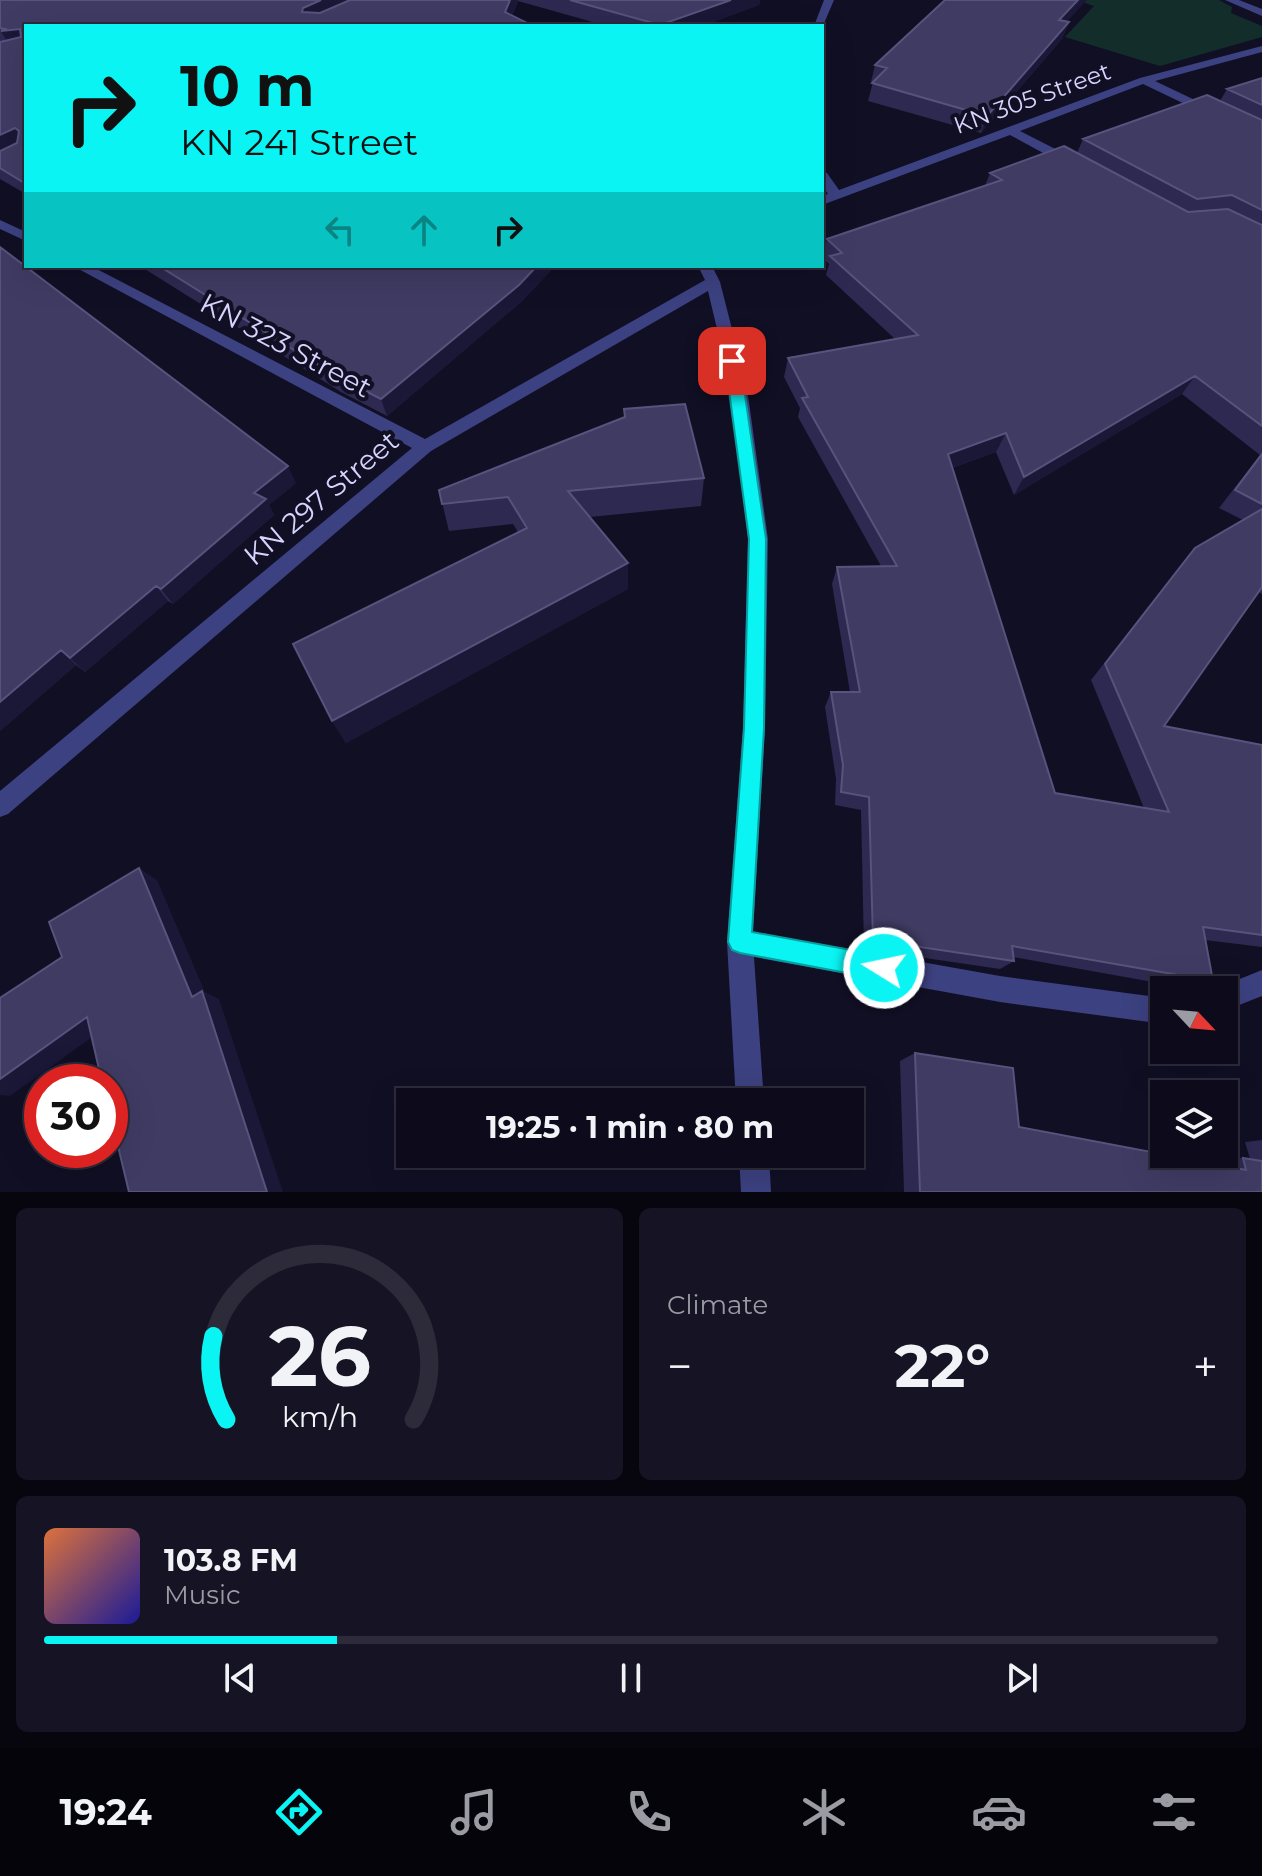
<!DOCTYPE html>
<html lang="en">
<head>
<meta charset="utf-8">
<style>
	:root { --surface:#0d0b1b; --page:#161424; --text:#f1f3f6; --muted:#9a9ba3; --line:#2d2b3a; --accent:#09f4f3 }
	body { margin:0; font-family:Montserrat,sans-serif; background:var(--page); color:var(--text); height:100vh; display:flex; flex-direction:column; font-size:30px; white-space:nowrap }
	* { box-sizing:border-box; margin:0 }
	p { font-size:26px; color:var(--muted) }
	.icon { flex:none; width:44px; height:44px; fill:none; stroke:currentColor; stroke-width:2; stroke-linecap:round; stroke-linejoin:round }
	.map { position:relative; height:1192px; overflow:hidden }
	.panel { display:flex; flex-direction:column; gap:16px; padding:16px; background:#07060f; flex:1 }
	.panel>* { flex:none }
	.hud { position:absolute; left:24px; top:24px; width:800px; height:244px; border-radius:0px; box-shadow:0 8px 32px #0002,0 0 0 2px var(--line); background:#09f4f3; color:#111; overflow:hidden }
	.needle { width:52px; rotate:116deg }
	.controls { position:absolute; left:1150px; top:976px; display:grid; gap:16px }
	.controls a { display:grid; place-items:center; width:88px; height:88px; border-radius:0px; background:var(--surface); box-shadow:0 8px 32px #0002,0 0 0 2px var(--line); font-size:40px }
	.speed { position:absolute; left:24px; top:1064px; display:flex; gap:16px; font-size:40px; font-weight:700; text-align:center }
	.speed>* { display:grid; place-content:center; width:104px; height:104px; border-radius:50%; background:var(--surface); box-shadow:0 8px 32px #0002,0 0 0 2px var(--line); line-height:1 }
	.speed .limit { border:12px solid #d22; background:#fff; color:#111 }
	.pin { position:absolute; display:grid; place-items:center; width:68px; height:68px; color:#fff; margin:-34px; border-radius:16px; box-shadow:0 4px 12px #0006 }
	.me { position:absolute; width:88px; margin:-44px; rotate:280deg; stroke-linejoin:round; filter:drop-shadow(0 0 6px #0008) }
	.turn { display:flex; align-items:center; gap:28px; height:168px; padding:0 24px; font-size:36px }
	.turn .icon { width:104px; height:104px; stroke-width:2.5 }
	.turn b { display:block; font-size:56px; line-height:68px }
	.lanes { display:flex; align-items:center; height:76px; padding:0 24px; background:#0003; justify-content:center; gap:40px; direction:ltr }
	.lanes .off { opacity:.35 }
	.big { font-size:60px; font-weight:700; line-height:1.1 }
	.panel .tile { flex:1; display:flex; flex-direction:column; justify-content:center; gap:12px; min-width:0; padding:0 28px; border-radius:12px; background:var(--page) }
	.panel .dial { align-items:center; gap:0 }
	.dial svg { height:208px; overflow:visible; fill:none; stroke:var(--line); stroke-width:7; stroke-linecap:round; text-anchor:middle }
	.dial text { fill:var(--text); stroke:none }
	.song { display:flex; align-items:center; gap:24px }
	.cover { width:96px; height:96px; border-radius:12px; background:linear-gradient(135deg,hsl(20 70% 55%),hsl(240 70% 35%)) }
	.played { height:8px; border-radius:4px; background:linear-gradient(90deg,var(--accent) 25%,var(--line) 25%) }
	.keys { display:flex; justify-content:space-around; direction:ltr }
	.heat { display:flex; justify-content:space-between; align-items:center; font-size:44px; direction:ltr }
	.panel .tiles { flex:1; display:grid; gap:16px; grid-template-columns:1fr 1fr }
	.tile:last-child { grid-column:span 2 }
	.trip { position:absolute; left:396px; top:1088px; width:468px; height:80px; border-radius:0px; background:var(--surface); box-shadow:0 8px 32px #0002,0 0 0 2px var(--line); font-weight:700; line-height:80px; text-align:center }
	.tabs { display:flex; height:128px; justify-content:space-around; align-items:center; background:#05040b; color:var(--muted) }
	.tabs .icon { width:56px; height:56px }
	.tabs .active { color:var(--accent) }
	.tabs b { font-size:36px; color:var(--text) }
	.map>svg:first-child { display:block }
</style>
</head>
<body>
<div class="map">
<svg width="1262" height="1192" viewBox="0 0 1262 1192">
	<rect width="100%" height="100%" fill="#110f24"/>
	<!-- green -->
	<path fill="#132e2a" d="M1076,0H1219L1232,7L1231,13L1262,26V37L1160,66L1065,37L1094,6Z"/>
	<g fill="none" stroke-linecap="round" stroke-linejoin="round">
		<!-- street -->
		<path fill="#3c4181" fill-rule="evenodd" d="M824,0H834L822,28L814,26Z
			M1225,0H1239L1262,9V16Z
			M1262,46V52L1155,81L1262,132V141L1143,84L1020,131L1077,160V166H1067L1010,135L822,205V196L828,194L822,185V172L827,173L839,190L1140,78Z
			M0,220L26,232V241L0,229Z
			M73,266H91L425,439L705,280L698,266H712L720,282L747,388L768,539L765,728L753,932L1000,976L1164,998V1024L1000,1002L754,957L764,1102H736L727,942L743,728L748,539L731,388L708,291L431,451L8,814L0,817V791L412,448Z
			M1262,970V996L1224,1011V990L1215,989Z
			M739,1154H769L771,1192H741Z"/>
	</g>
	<!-- wall -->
	<path fill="#2d2951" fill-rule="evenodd" d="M0,0H760L759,5L702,26H607L518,1L512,16L533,26H26V194L0,179V42H1H0Z
		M1067,22H1069L1062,39L981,133L868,101L873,82H871L875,65Z
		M1262,78V594L1259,592L1164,726L1262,745V947L1205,940L1213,981L1192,989L1013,957L1014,961L1000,969L864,949L861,810L835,805L836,779L825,707L831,692H850L832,584L837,567L881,566L798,417L800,408L784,377L788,358L895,339L826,275L829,264L823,258L827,239L985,186L990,173L1077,153L1083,139L1220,101L1227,89ZM1182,394L1260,455L1219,508L1243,520L1195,548L1180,566L1091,680L1144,808L1055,793L952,468L996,452L1014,495Z
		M0,247L296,483L269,505L274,515L173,604L168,601L85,672L76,665L0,731Z
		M140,266H555L521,302L387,416L341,392Z
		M624,409L704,478L701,506L590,517L628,563V589L346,743L332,721L518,532L513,524L449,531L439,490L624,418Z
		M915,1053L1019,1127L1210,1163L1209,1160L1243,1158L1250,1159L1245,1142L1262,1140V1192H904L900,1061Z"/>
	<!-- shaded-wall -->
	<path fill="#1a1737" d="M321,0H360L308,23L302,12L303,8Z
		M510,0H518L508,26L505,12Z
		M731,0H760L759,5L702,26H660Z
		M1078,0H1087L1053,37L1059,20Z
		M1069,22L1062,39L981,133L987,116Z
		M20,29L26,41L10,47L1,31Z
		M15,128L25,145L0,157V135Z
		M537,266H555L521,302L387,416L381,399Z
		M1195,376L1182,394L1014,495L1024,477Z
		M1006,433L996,452L940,472L948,454Z
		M288,466L296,483L269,505L274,515L173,604L161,589L254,493Z
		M628,563V589L346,743L332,721Z
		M156,586L168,601L85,672L70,658Z
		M61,650L76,665L0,731V702Z
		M139,868L157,880L205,992L219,999L283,1192H267L192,997Z
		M87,1017L109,1025L10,1096L0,1095V1079Z"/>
	<!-- building -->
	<path fill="#3f3b63" stroke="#56537c" stroke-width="2" d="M0,0H321L303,8L302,12L320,13L350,0H510L505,12L533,26H436L433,24L429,26H26V184L0,168V151L17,143L19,131L15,128L0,135V42L21,37L20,29L1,31L5,29L0,28Z
		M570,0H731L660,25Z
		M945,0H1078L1059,20L1069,22L987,116L872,83L887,68L875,65Z
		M1262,78V105L1227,89Z
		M1207,95L1262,120V210L1232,195L1197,199L1083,139Z
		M1064,146L1188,212L1228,209L1262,225V426L1195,376L1024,477L1006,433L948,454L1055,793L1169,812L1105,664L1195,548L1262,509V587L1164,726L1262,745V935L1203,927L1213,981L1012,946L1014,961L873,940L869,797L841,792L843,765L831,692H860L837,567L897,566L802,398L808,397L788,358L918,335L830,256L842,253L827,239L1002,180L990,173Z
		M0,247L288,466L254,493L266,499L161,589L156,586L70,658L61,650L0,702Z
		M159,266H537L519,285L381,399L334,375Z
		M685,404L704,478L568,491L628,563L332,721L293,644L527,528L508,497L442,504L439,490L625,417L624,409Z
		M1262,454V504L1235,490Z
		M139,868L192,997L202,991L267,1192H129L110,1113V1082H102L87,1017L0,1079V998L62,957L49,922Z
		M915,1053L1013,1068L1019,1127L1246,1170L1243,1158L1262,1161V1192H920Z"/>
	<!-- route -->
	<path fill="#09f4f3" stroke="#069f9e" stroke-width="2" d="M732,357L740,361L766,539L764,728L752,932L884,956L893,960L896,968L893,977L884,980L740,953L732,950L728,942L744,728L749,539L725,361Z"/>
	<g text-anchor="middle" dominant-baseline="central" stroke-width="8" stroke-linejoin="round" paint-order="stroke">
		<!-- far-street labels -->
		<g font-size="24" fill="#d5d4fd" stroke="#110f24">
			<text transform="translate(1032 98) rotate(-20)">KN 305 Street</text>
		</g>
		<!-- street labels -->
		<g font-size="28" fill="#d5d4fd" stroke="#110f24">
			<text transform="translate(286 345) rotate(28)">KN 323 Street</text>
			<text transform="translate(321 498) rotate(-40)">KN 297 Street</text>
		</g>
	</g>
</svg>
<div class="controls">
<a><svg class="needle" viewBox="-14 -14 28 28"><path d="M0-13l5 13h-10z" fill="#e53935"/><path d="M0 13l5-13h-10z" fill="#9a9ba3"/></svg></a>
<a><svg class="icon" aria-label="layers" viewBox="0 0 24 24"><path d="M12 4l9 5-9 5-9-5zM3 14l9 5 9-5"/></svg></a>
</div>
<div class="speed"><div class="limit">30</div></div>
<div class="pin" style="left:732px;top:361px;background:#d93025"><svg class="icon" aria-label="arrive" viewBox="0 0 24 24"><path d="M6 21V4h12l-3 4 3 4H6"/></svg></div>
<svg class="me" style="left:884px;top:968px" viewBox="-20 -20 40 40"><circle r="17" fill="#09f4f3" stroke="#fff" stroke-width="3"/><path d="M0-11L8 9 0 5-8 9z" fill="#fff"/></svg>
<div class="trip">19:25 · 1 min · 80 m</div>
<div class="hud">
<div class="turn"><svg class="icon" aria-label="right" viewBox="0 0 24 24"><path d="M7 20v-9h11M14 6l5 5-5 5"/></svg><div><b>10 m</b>KN 241 Street</div></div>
<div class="lanes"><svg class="icon off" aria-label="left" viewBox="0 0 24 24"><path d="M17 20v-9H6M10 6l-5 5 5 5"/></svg><svg class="icon off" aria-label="ahead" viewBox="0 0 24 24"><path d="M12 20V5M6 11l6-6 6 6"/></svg><svg class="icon" aria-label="right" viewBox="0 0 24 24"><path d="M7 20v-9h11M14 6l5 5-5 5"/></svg></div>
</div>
</div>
<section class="panel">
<div class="tiles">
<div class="tile dial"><svg viewBox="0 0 100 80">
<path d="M14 69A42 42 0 1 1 86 69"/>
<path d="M14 69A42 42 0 0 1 9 37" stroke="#09f4f3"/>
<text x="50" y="56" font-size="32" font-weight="700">26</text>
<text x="50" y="72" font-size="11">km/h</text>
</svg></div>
<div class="tile"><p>Climate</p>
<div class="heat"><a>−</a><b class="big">22°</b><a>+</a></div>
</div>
<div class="tile">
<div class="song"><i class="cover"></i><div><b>103.8 FM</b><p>Music</p></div></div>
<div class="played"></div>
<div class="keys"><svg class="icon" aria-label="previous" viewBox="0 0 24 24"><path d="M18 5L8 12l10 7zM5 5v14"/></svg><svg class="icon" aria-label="pause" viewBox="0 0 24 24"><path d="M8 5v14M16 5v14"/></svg><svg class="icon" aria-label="next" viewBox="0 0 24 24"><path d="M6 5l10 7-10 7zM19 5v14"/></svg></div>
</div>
</div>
</section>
<nav class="tabs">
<b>19:24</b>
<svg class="icon active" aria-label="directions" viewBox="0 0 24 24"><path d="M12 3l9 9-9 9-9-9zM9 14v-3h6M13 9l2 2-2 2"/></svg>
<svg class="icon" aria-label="music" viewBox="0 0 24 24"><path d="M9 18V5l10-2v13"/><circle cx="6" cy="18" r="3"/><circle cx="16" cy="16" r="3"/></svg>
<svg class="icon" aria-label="phone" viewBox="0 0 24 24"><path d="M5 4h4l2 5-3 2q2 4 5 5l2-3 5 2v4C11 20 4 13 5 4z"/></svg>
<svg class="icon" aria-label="climate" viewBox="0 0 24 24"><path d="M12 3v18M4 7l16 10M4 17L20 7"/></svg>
<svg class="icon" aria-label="car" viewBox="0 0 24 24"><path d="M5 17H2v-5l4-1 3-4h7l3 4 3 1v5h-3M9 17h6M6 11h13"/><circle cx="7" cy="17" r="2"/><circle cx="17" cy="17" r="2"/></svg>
<svg class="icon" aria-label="filters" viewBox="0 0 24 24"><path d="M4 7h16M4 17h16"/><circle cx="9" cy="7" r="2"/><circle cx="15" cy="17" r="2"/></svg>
</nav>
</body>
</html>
